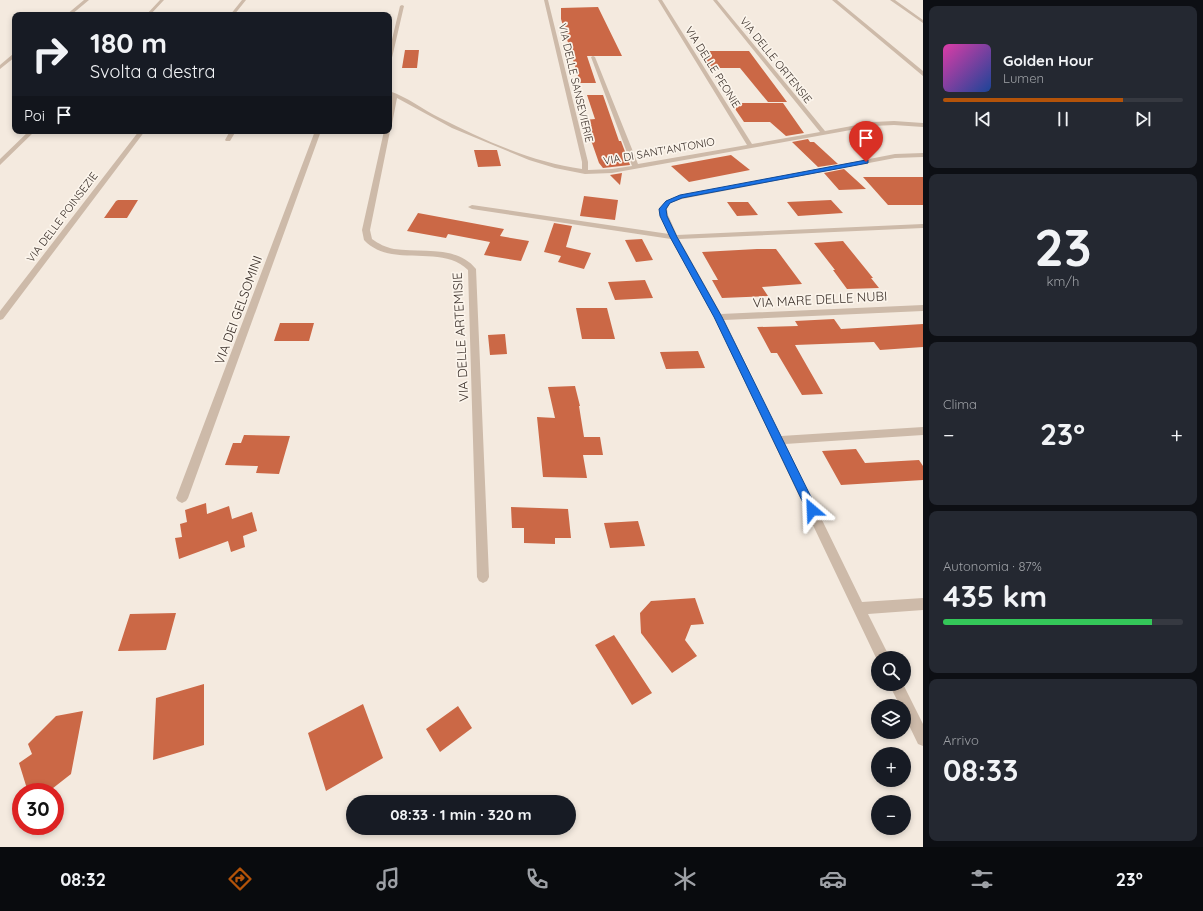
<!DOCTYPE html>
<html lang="it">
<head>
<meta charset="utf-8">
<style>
	:root { --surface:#171b24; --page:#242831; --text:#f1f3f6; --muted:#9ea1a6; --line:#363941; --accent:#b45309 }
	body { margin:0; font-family:Quicksand,sans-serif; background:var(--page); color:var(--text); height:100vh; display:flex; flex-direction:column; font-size:15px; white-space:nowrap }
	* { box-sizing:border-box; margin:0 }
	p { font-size:13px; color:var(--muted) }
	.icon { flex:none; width:22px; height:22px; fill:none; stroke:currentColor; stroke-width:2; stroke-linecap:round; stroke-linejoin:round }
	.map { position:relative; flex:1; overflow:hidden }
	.side { display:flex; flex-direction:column; gap:6px; padding:6px; background:#0d0f14; width:280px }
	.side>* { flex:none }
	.banner { position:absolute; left:12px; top:12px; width:380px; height:122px; border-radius:8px; box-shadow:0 2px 6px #0003; background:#171b24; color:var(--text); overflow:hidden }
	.tools { position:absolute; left:871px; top:651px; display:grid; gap:8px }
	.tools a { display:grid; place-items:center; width:40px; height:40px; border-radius:50%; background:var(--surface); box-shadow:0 2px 6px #0003; font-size:20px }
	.speed { position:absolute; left:12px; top:783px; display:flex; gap:8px; font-size:20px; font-weight:700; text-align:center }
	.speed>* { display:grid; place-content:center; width:52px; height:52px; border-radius:50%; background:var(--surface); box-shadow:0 2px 6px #0003; line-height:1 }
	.speed .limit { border:6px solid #d22; background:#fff; color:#111 }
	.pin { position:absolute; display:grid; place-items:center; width:34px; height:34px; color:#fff; margin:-41px -17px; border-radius:50% 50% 50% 0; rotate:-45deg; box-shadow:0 0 4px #0007 }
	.pin .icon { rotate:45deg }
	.me { position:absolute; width:44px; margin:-22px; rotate:334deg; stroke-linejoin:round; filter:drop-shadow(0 0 3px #0008) }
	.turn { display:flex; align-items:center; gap:14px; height:84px; padding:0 12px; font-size:18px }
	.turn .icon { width:52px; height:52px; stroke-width:2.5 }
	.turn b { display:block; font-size:28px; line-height:34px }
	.then { display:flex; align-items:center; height:38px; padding:0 12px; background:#0003; gap:8px; font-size:15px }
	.big { font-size:30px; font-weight:700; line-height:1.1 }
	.side .card { flex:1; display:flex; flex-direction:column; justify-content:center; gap:6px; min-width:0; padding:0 14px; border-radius:8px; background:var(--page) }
	.side .dial { align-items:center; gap:0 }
	.dial b { font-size:52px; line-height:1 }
	.song { display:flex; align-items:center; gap:12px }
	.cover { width:48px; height:48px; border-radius:6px; background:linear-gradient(135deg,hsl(320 70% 55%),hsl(220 70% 35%)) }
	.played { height:4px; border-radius:2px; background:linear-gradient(90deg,var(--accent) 75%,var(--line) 75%) }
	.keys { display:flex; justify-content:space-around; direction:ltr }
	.heat { display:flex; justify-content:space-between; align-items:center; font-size:22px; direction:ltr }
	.charge { height:6px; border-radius:3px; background:linear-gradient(90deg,#34c759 87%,var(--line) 0) }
	.trip { position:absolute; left:346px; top:795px; width:230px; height:40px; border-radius:20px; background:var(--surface); box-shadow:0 2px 6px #0003; font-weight:700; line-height:40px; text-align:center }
	.tab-bar { display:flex; height:64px; justify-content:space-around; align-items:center; background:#090b0e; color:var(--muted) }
	.tab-bar .icon { width:28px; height:28px }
	.tab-bar .on { color:var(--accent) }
	.tab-bar b { font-size:18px; color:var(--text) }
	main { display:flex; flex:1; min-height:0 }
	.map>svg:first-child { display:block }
</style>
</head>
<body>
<main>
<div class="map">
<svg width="923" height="847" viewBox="0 0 923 847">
	<rect width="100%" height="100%" fill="#f4eadf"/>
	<!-- building -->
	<path fill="#cb6846" d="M598,7L622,56H587L596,83H580L561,19V8Z
		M405,50H419L417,68H402Z
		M698,51H749L787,102H768L740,68H710Z
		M587,95H603L619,141H621L630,165L603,168L599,163L584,120L595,119Z
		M731,103H783L804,133L786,136L770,122H744Z
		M808,139L810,142H814L838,164L818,167L792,142Z
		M474,150H497L501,166L478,167Z
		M731,155L750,170L689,182L671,166Z
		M844,169L866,189L839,190L824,173Z
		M622,173L620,185L610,175Z
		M863,177H923V205H888Z
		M584,196L618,200L615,220L580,216Z
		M118,200H138L127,218H104L116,201Z
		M831,200L843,213L798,216L787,202Z
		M727,202H748L758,215L737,216Z
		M418,213L504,229L500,236L529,241L521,261L484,255L490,242L448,234L446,238L407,231Z
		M554,223L572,226L566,247L591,253L584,269L558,262L561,256L544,252Z
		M642,239L653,260L636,262L625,240Z
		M843,241L873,278H871L879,288L847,289L833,270H835L814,243Z
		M757,249H776L802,284L762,287L768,296L722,298L712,280H718L702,252Z
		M645,280L653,298L615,300L608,282Z
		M576,308H607L615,339H582Z
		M834,319L841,329L923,324V347L880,350L874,342L795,345L823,394L802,395L777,353H771L757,327L798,326L795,321Z
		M280,323H314L309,341H274Z
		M505,334L507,354L490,355L488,335Z
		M698,351L705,368L666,369L660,352Z
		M575,386L580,406H579L584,437H600L603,455H583L587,478L543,477L537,417L555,418L548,387Z
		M244,435L290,436L279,474L256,473L258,466L225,465L233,443H241Z
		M856,449L865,463L919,460L923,466V480L841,485L822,451Z
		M206,503L207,514L229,506L232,519L252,512L257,531L243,536L245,547L231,552L228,541L179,559L175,538L182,537L180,524L187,522L185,510Z
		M511,507L568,509L571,538H555V544L524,543V528H512Z
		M638,521L645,546L610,548L604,523Z
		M695,598L704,624L691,625L685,640L697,656L672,673L641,633L640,613L651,601Z
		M176,613L166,650L118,651L130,614Z
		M614,635L652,693L632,705L595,645Z
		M204,684V745L153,760L156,698Z
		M363,704L383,758L326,791L308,733Z
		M458,706L472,728L440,752L426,729Z
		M83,711L71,774L48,792H28L19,763L32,754L28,744L56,716Z"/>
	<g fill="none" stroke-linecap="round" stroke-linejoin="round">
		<!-- minor -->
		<path fill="#cdbaa9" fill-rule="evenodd" d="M84,0H89L71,15H66Z
			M160,0H164L150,15H146Z
			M242,0H246L234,15H230Z
			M544,0H548L588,162V170L612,169L632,166L591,57L593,56L595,57L638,164L747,145L658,0H662L752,144L820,132L713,0H717L825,131L873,122L894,121L923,123V127L894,125L873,126L612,173L585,174L555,168L529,160L452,128L397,98L392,124L389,126V110L392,96L389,95V91C408,97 423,110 440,118C483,140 534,163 582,169V162Z
			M832,0H837L923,71V76Z
			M890,0H895L923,20V23Z
			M402,5L404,6L391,62L389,63V52L400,6Z
			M13,54H15V57L0,69V65Z
			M389,130L390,131L370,230L372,239C379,244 385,247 394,249C421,253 457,245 476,269L489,577L487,581L483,583L479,581L477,577L468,270C441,243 391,269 364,240L362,230L384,131H389Z
			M29,131H35L0,165V159Z
			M139,131H145L3,319L0,320V311Z
			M230,131H236L230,141H226L225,140Z
			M315,131H321L188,498L186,501L182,503L178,501L176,498Z
			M923,153V157L895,158L682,199L670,203L667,209L668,215L677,235L923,224V228L679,239L721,314L923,305V311L724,320L781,436L923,427V435L785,444L862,602L923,598V610L868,614L890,658H878V662L714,317L671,239L472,209L468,207L472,205L669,234L660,215L659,209L666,201L678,196L895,154Z
			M889,684H903L923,724V746L918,744L904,715V706H900Z"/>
	</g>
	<!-- route -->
	<path fill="#1a73e8" stroke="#114b97" d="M866,160H868V163L682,198L670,203L666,209L667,216L677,237L722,317L816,507L817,510L816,513L812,514L808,513L714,317L670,237L660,216L659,209L666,201L680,195Z"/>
	<g text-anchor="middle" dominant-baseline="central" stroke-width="3.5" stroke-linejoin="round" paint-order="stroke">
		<!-- far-street labels -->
		<g font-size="11" fill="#3a2f29" stroke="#fbf4eb">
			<text transform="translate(776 60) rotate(51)">VIA DELLE ORTENSIE</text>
			<text transform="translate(713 67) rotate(58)">VIA DELLE PEONIE</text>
			<text transform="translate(576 83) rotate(77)">VIA DELLE SANSEVIERIE</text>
			<text transform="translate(659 151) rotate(-10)">VIA DI SANT'ANTONIO</text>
			<text transform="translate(62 217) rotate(-53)">VIA DELLE POINSEZIE</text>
		</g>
		<!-- street labels -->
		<g font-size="13" fill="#3a2f29" stroke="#fbf4eb">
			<text transform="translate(820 299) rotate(-3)">VIA MARE DELLE NUBI</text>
			<text transform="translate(238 310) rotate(-70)">VIA DEI GELSOMINI</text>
			<text transform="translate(460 337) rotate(-93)">VIA DELLE ARTEMISIE</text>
		</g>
	</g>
</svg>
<div class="tools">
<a><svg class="icon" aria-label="search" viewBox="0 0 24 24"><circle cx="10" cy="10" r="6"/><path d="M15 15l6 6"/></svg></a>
<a><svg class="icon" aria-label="layers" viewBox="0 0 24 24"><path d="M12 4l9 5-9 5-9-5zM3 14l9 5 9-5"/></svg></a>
<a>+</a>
<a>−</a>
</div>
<div class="speed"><div class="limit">30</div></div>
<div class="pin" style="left:866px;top:162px;background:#d93025"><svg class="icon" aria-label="arrive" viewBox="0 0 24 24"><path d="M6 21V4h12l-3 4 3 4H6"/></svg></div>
<svg class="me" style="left:812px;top:510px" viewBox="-20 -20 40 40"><path d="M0-17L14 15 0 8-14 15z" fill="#1a73e8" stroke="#fff" stroke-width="4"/></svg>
<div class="trip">08:33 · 1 min · 320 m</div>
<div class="banner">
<div class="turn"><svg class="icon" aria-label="right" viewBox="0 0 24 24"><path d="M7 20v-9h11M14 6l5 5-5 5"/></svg><div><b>180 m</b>Svolta a destra</div></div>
<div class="then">Poi<svg class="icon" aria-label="arrive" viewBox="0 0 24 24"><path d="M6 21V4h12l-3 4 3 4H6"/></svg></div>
</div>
</div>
<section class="side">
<div class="card">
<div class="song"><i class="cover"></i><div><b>Golden Hour</b><p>Lumen</p></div></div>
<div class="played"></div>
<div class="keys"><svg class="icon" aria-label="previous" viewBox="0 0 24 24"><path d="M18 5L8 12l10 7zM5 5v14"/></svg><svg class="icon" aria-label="pause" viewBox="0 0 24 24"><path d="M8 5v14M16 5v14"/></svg><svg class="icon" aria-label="next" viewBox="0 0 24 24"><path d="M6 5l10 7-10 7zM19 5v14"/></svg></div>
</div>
<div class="card dial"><b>23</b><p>km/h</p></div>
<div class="card"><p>Clima</p>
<div class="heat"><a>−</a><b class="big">23°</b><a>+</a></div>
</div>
<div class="card"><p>Autonomia · 87%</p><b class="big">435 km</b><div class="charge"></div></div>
<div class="card"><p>Arrivo</p><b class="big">08:33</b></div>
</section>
</main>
<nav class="tab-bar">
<b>08:32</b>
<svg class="icon on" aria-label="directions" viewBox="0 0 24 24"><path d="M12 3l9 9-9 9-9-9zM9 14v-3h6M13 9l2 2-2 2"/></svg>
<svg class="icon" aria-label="music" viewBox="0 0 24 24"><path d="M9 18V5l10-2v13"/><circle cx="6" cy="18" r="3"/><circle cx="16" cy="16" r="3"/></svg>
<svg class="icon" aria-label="phone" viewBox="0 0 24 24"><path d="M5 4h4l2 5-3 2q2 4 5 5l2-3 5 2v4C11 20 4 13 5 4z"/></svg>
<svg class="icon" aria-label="climate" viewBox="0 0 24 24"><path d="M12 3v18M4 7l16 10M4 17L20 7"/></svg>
<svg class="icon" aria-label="car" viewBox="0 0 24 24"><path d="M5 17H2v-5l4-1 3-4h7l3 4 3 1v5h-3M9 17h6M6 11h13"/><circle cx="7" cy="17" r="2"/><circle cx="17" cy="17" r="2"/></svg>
<svg class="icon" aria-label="filters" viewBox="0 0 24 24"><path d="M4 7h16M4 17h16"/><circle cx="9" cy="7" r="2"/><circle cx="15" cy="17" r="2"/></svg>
<b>23°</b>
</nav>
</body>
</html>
